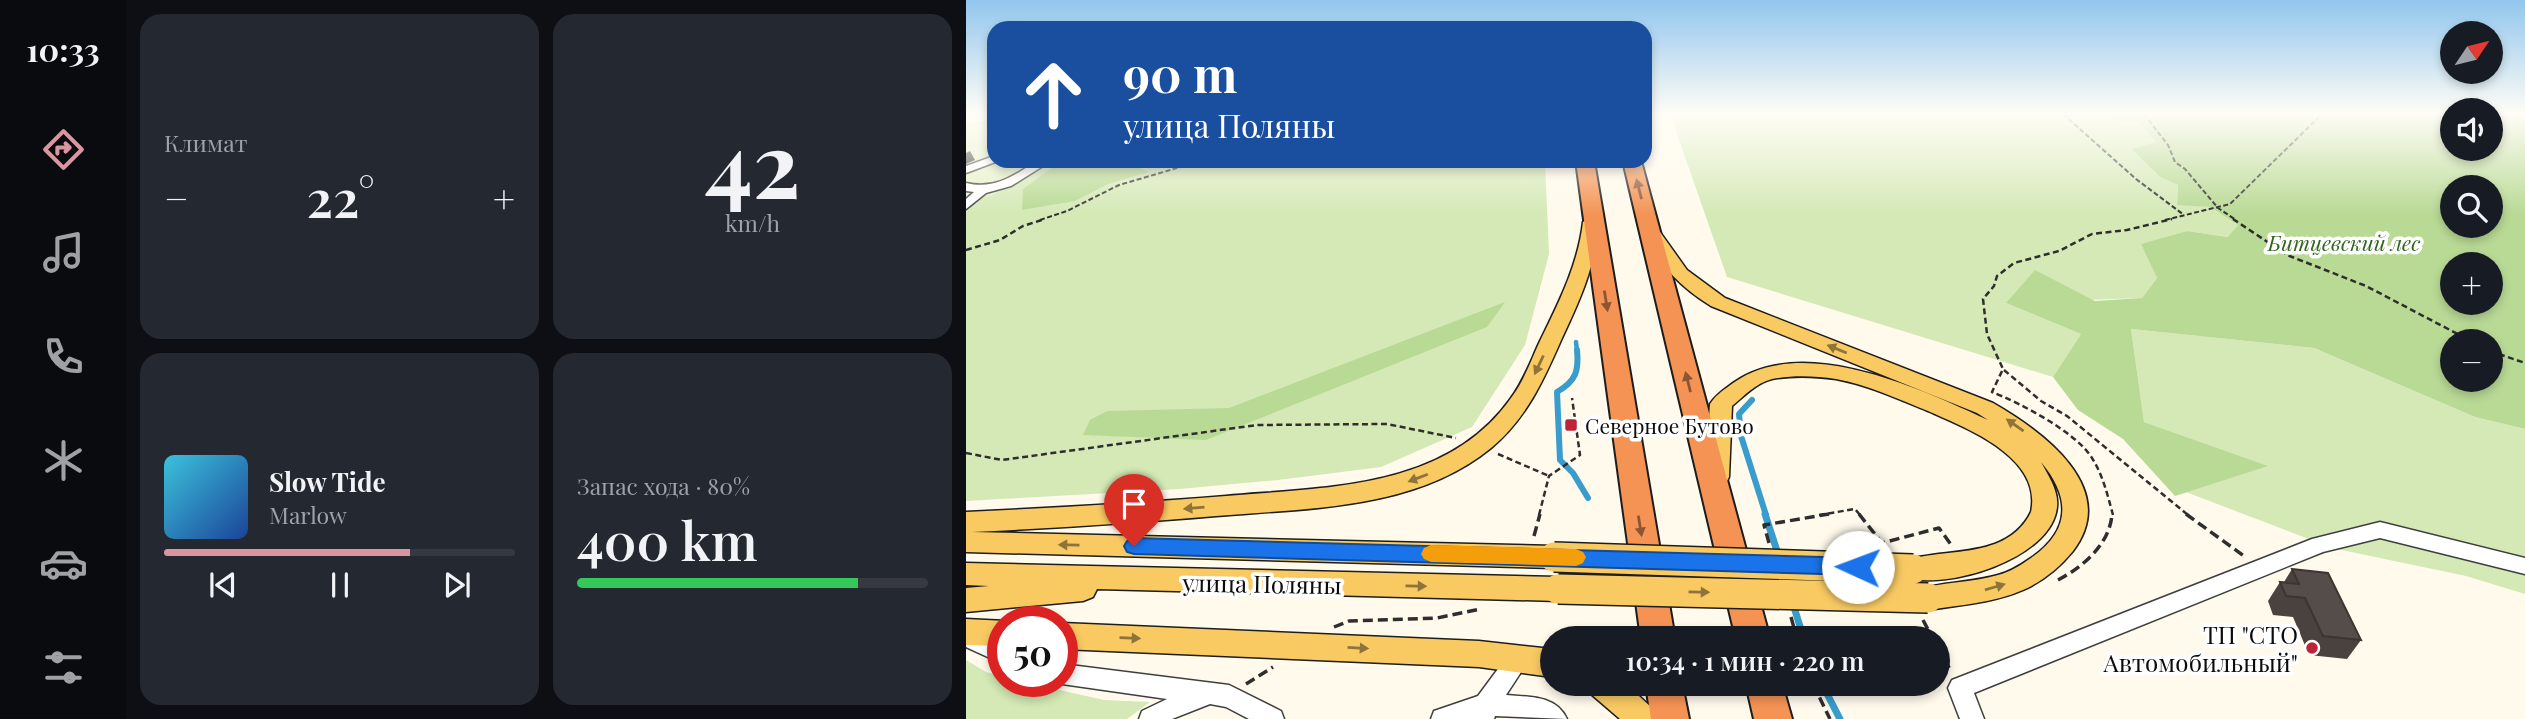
<!DOCTYPE html>
<html lang="ru">
<head>
<meta charset="utf-8">
<style>
	:root { --surface:#171b24; --page:#242831; --text:#f1f3f6; --muted:#9ea1a6; --line:#363941; --accent:#d996a0 }
	body { margin:0; font-family:"Playfair Display",serif; background:var(--page); color:var(--text); height:100vh; display:flex; flex-direction:column; font-size:26px; white-space:nowrap }
	* { box-sizing:border-box; margin:0 }
	p { font-size:23px; color:var(--muted) }
	.icon { flex:none; width:38px; height:38px; fill:none; stroke:currentColor; stroke-width:2; stroke-linecap:round; stroke-linejoin:round }
	.map { position:relative; flex:1; overflow:hidden }
	.details { display:flex; flex-direction:column; gap:14px; padding:14px; background:#0d0f14; width:840px }
	.details>* { flex:none }
	.guide { position:absolute; left:21px; top:21px; width:665px; height:147px; border-radius:21px; box-shadow:0 4px 10px #0003; background:#1a4fa0; color:#fff; overflow:hidden }
	.needle { width:46px; rotate:55deg }
	.buttons { position:absolute; left:1474px; top:21px; display:grid; gap:14px }
	.buttons a { display:grid; place-items:center; width:63px; height:63px; border-radius:50%; background:var(--surface); box-shadow:0 4px 10px #0003; font-size:35px }
	.speed { position:absolute; left:21px; top:606px; display:flex; gap:14px; font-size:35px; font-weight:700; text-align:center }
	.speed>* { display:grid; place-content:center; width:91px; height:91px; border-radius:50%; background:var(--surface); box-shadow:0 4px 10px #0003; line-height:1 }
	.speed .limit { border:10px solid #d22; background:#fff; color:#111 }
	.pin { position:absolute; display:grid; place-items:center; width:60px; height:60px; color:#fff; margin:-72px -30px; border-radius:50% 50% 50% 0; rotate:-45deg; box-shadow:0 0 7px #0007 }
	.pin .icon { rotate:45deg }
	.me { position:absolute; width:77px; margin:-38px; rotate:272deg; stroke-linejoin:round; filter:drop-shadow(0 0 5px #0008) }
	.turn { display:flex; align-items:center; gap:24px; height:147px; padding:0 21px; font-size:32px }
	.turn .icon { width:91px; height:91px; stroke-width:2.5 }
	.turn b { display:block; font-size:49px; line-height:60px }
	.big { font-size:52px; font-weight:600; line-height:1.1 }
	.details .widget { flex:1; display:flex; flex-direction:column; justify-content:center; gap:10px; min-width:0; padding:0 24px; border-radius:21px; background:var(--page) }
	.details .dial { align-items:center; gap:0 }
	.dial b { font-size:91px; line-height:1 }
	.song { display:flex; align-items:center; gap:21px }
	.cover { width:84px; height:84px; border-radius:10px; background:linear-gradient(135deg,hsl(190 70% 55%),hsl(220 70% 35%)) }
	.played { height:7px; border-radius:4px; background:linear-gradient(90deg,var(--accent) 70%,var(--line) 70%) }
	.keys { display:flex; justify-content:space-around; direction:ltr }
	.heat { display:flex; justify-content:space-between; align-items:center; font-size:38px; direction:ltr }
	.charge { height:10px; border-radius:5px; background:linear-gradient(90deg,#34c759 80%,var(--line) 0) }
	.details .tiles { flex:1; display:grid; gap:14px; grid-template-columns:repeat(2,1fr) }
	.trip { position:absolute; left:574px; top:626px; width:410px; height:70px; border-radius:35px; background:var(--surface); box-shadow:0 4px 10px #0003; font-weight:600; line-height:70px; text-align:center }
	main { display:flex; flex:1; min-height:0 }
	.tabs { display:flex; flex-direction:column; width:126px; justify-content:space-around; align-items:center; background:#090b0e; color:var(--muted) }
	.tabs .icon { width:49px; height:49px }
	.tabs .active { color:var(--accent) }
	.tabs b { font-size:32px; color:var(--text) }
	.map>svg:first-child { display:block }
</style>
</head>
<body>
<main>
<nav class="tabs">
<b>10:33</b>
<svg class="icon active" aria-label="directions" viewBox="0 0 24 24"><path d="M12 3l9 9-9 9-9-9zM9 14v-3h6M13 9l2 2-2 2"/></svg>
<svg class="icon" aria-label="music" viewBox="0 0 24 24"><path d="M9 18V5l10-2v13"/><circle cx="6" cy="18" r="3"/><circle cx="16" cy="16" r="3"/></svg>
<svg class="icon" aria-label="phone" viewBox="0 0 24 24"><path d="M5 4h4l2 5-3 2q2 4 5 5l2-3 5 2v4C11 20 4 13 5 4z"/></svg>
<svg class="icon" aria-label="climate" viewBox="0 0 24 24"><path d="M12 3v18M4 7l16 10M4 17L20 7"/></svg>
<svg class="icon" aria-label="car" viewBox="0 0 24 24"><path d="M5 17H2v-5l4-1 3-4h7l3 4 3 1v5h-3M9 17h6M6 11h13"/><circle cx="7" cy="17" r="2"/><circle cx="17" cy="17" r="2"/></svg>
<svg class="icon" aria-label="filters" viewBox="0 0 24 24"><path d="M4 7h16M4 17h16"/><circle cx="9" cy="7" r="2"/><circle cx="15" cy="17" r="2"/></svg>
</nav>
<section class="details">
<div class="tiles">
<div class="widget"><p>Климат</p>
<div class="heat"><a>−</a><b class="big">22°</b><a>+</a></div>
</div>
<div class="widget dial"><b>42</b><p>km/h</p></div>
<div class="widget">
<div class="song"><i class="cover"></i><div><b>Slow Tide</b><p>Marlow</p></div></div>
<div class="played"></div>
<div class="keys"><svg class="icon" aria-label="previous" viewBox="0 0 24 24"><path d="M18 5L8 12l10 7zM5 5v14"/></svg><svg class="icon" aria-label="pause" viewBox="0 0 24 24"><path d="M8 5v14M16 5v14"/></svg><svg class="icon" aria-label="next" viewBox="0 0 24 24"><path d="M6 5l10 7-10 7zM19 5v14"/></svg></div>
</div>
<div class="widget"><p>Запас хода · 80%</p><b class="big">400 km</b><div class="charge"></div></div>
</div>
</section>
<div class="map">
<svg width="1559" height="719" viewBox="0 0 1559 719">
	<rect width="100%" height="100%" fill="#fffaec"/>
	<!-- green -->
	<path fill="#d4e9b6" d="M704,114H1137L1146,120L1173,122L1191,142L1167,149L1194,177L1212,185L1211,204L1244,207L1272,225L1263,237L1221,231L1176,244L1191,278L1176,298L1040,303L1115,334L1087,377L761,277Z
		M28,120V161H579L583,254L559,345L506,427L415,467L312,480L213,489L0,501V124Z
		M1165,329L1348,348L1509,417L1559,429V594L1500,576L1366,548L1220,492L1301,466L1178,422Z
		M0,660L20,672L37,677V681H53L138,700L184,702L161,719H0Z"/>
	<!-- forest -->
	<path fill="#b9da95" fill-rule="evenodd" d="M1137,114H1486V149H1524V114H1559V429L1509,417L1348,348L1165,329L1178,422L1302,466L1209,496L1157,439L1112,410L1087,377L1115,334L1040,303L1069,270L1129,301L1176,298L1191,278L1175,244L1221,231L1262,237L1272,225L1244,207L1211,205L1212,185L1194,177L1166,149L1190,142L1173,122L1146,120ZM1524,187V226H1486V187ZM1524,264V303H1486V264ZM1524,341V380H1486V341Z
		M95,161H157L183,172L142,184L109,201L56,210L57,189Z
		M539,302L521,327L240,440L117,435L124,420L141,411L263,408Z"/>
	<!-- pitch -->
	<path fill="#e5f0c8" d="M28,124V161H84L25,196L0,198V125Z"/>
	<g fill="none" stroke-linecap="round" stroke-linejoin="round">
		<!-- stream-far2 -->
		<path stroke="#389ccd" stroke-width="4.5" d="M610,342L611,351"/>
		<!-- stream-far1 -->
		<path stroke="#389ccd" stroke-width="6" d="M611,350C613,371 610,381 591,392L594,460L607,473L622,498
			M786,400L773,414L775,436L800,515"/>
		<!-- stream -->
		<path stroke="#389ccd" stroke-width="7" d="M799,514L812,554
			M827,604L838,639
			M856,684L874,719"/>
		<defs>
			<path id="minor" d="M28,156V161H32L0,173V166Z
				M71,161H85L45,186L20,193L0,209V199L8,192L0,191V183C29,190 47,176 71,161Z
				M1414,522L1559,558V574L1414,538L1357,552L1008,693L1018,719H994L982,688L986,680L1346,539Z
				M0,626L37,643V664L0,647Z
				M554,647L562,650L565,657L540,695C563,697 590,695 601,719L529,716L528,719H465L468,711L512,696L546,650Z
				M96,664L263,685L315,711L318,719H283L260,707L244,704L206,719H173L176,711L201,699L96,684L88,681H96Z"/>
			<path id="major" d="M625,217L633,222C630,264 614,300 596,338C578,379 561,418 525,448C449,510 343,508 250,516C169,523 88,528 6,532L588,546L598,549L602,557L598,565L588,568L0,552V512C87,508 173,503 260,496C360,487 480,490 545,398C558,381 565,360 574,341C593,302 612,265 617,222Z
				M688,231L694,232L721,270L759,298L1027,403C1076,431 1155,488 1107,551C1093,568 1077,581 1057,590C1027,603 994,605 962,610L952,606L948,598L952,590C977,581 1006,583 1032,575C1044,572 1055,565 1065,558C1105,530 1105,498 1075,462C1082,475 1093,491 1091,507C1086,559 979,591 937,577L933,569L937,561C978,547 1041,561 1065,512C1077,457 1000,428 962,411C932,399 902,385 870,379C849,376 827,375 806,379C790,383 778,396 766,406L763,477L760,483L751,486L742,483L739,477L744,404C749,396 756,391 763,386C832,331 952,388 1022,420L1011,413L745,306C716,288 695,267 679,236Z
				M0,563L592,577L602,581L606,589L602,597L592,601L131,589L127,597L117,601L0,612V588L23,586L0,585Z
				M0,619L40,621H37V646L0,645Z
				M96,623L513,641L586,649V677L513,667L96,649Z
				M621,684H660L686,708L691,719H654L625,694Z"/>
			<path id="highway" d="M610,161H628L709,639H675Z
				M657,161H675L804,639H770Z
				M680,684H716L723,719H685Z
				M780,684H816L826,719H788Z"/>
		</defs>
		<!-- minor casing -->
		<use href="#minor" stroke="#3f3f3f" stroke-width="3"/>
		<!-- major casing -->
		<use href="#major" stroke="#1d1d1d" stroke-width="3"/>
		<!-- highway casing -->
		<use href="#highway" stroke="#1d1d1d" stroke-width="4"/>
		<!-- path-far2 -->
		<path stroke="#2e2e2e" stroke-width="2" stroke-dasharray="5 2.5" stroke-linecap="butt" d="M1097,114L1170,179L1218,215
			M1178,114L1202,145L1209,162L1219,169L1252,208L1270,220
			M74,220L101,211L153,185L235,161
			M1199,220L1264,204L1356,114"/>
		<!-- path-far1 -->
		<path stroke="#2e2e2e" stroke-width="2.5" stroke-dasharray="6 3.5" stroke-linecap="butt" d="M1267,219L1321,255L1400,286L1505,341
			M0,250L34,240L57,226L79,219
			M1524,351L1559,363
			M1038,370L1075,401L1101,416L1222,515
			M0,453L36,460L291,425L421,424L490,438
			M532,454L583,476
			M573,515L583,476L614,455L606,398
			M853,515L889,509L894,515
			M1147,515C1142,497 1137,475 1126,458C1110,432 1054,403 1026,392L1037,369L1021,334L1017,299L1028,286L1031,276L1048,263L1093,251L1126,234L1161,230L1206,219"/>
		<!-- path -->
		<path stroke="#2e2e2e" stroke-width="3.5" stroke-dasharray="10 5" stroke-linecap="butt" d="M893,514L916,543L973,528L986,546
			M1220,514L1278,556
			M568,536L574,514
			M803,543L798,525L863,514
			M1092,580C1117,567 1144,544 1146,514
			M825,617L831,639
			M957,620L967,639
			M368,627L383,621L471,618L515,609
			M971,646L985,671
			M280,684L307,667
			M847,684L864,719"/>
		<!-- minor -->
		<use href="#minor" fill="#fff" fill-rule="evenodd"/>
		<!-- major -->
		<use href="#major" fill="#f9ca62" fill-rule="evenodd"/>
		<!-- highway -->
		<use href="#highway" fill="#f49354" fill-rule="evenodd"/>
		<defs>
			<path id="major-bridge" d="M588,557L947,569
				M592,589L962,598"/>
		</defs>
		<!-- major-bridge casing -->
		<use href="#major-bridge" stroke="#1d1d1d" stroke-width="32" stroke-linecap="butt"/>
		<!-- major-bridge -->
		<use href="#major-bridge" stroke="#f9ca62" stroke-width="29"/>
	</g>
	<!-- wall -->
	<path fill="#49423f" d="M1326,569L1395,640L1381,659L1343,655L1327,617L1307,615L1302,601L1314,582H1318Z"/>
	<!-- shaded-wall -->
	<path fill="#3c3633" d="M4,151L9,160L0,164V153Z"/>
	<!-- building -->
	<path fill="#554d49" stroke="#3c3633" stroke-width="2" d="M1326,569L1362,573L1395,640L1357,636L1339,598L1320,596L1314,582L1333,584Z"/>
	<!-- one-way arrows -->
	<defs><path id="oneway-solid" d="M-6-.8H1V-3.2L6.5 0L1 3.2V.8H-6Z" transform="scale(1.75)"/></defs>
	<g fill="#8c5634">
		<use href="#oneway-solid" transform="translate(673 189) rotate(-104)"/>
		<use href="#oneway-solid" transform="translate(640 301) rotate(81)"/>
		<use href="#oneway-solid" transform="translate(722 382) rotate(-104)"/>
		<use href="#oneway-solid" transform="translate(674 526) rotate(81)"/>
	</g>
	<g fill="#8e743b">
		<use href="#oneway-solid" transform="translate(871 349) rotate(-158)"/>
		<use href="#oneway-solid" transform="translate(573 365) rotate(115)"/>
		<use href="#oneway-solid" transform="translate(1049 425) rotate(-145)"/>
		<use href="#oneway-solid" transform="translate(452 478) rotate(159)"/>
		<use href="#oneway-solid" transform="translate(228 508) rotate(175)"/>
		<use href="#oneway-solid" transform="translate(103 545) rotate(-179)"/>
		<use href="#oneway-solid" transform="translate(450 586) rotate(1)"/>
		<use href="#oneway-solid" transform="translate(1029 587) rotate(-16)"/>
		<use href="#oneway-solid" transform="translate(733 592) rotate(1)"/>
		<use href="#oneway-solid" transform="translate(164 638) rotate(2)"/>
		<use href="#oneway-solid" transform="translate(392 648) rotate(3)"/>
	</g>
	<!-- sky -->
	<linearGradient id="sky" x2="0" y2="1"><stop stop-color="#92c6ee"/><stop offset="0.53" stop-color="#fffdf6"/><stop offset="1" stop-color="#fffdf6" stop-opacity="0"/></linearGradient>
	<rect width="1559" height="215" fill="url(#sky)"/>
	<!-- route -->
	<path fill="#1a73e8" stroke="#114b97" stroke-width="2" d="M168,538L892,558L900,561L903,567L900,573L892,575L168,554L161,552L158,546L161,541Z"/>
	<!-- slow -->
	<path fill="#f59e0b" d="M465,545L610,549L617,552L620,557L617,563L610,566L465,562L458,559L455,554L458,548Z"/>
	<!-- markers -->
	<g fill="#bc2536" stroke="#fff" stroke-width="2.5">
		<rect x="598" y="418" width="14" height="14" rx="3.5"/>
		<circle cx="1346" cy="648" r="7"/>
	</g>
	<g text-anchor="middle" dominant-baseline="central" stroke-width="7" stroke-linejoin="round" paint-order="stroke">
		<!-- park labels -->
		<g font-size="21" font-style="italic" fill="#31641d" stroke="#fff">
			<text x="1378" y="242">Битцевский лес</text>
		</g>
		<!-- poi labels -->
		<g font-size="21" fill="#0c0c0c" stroke="#fff" text-anchor="start">
			<text x="619" y="425">Северное Бутово</text>
		</g>
		<!-- near-street labels -->
		<g font-size="24" fill="#0c0c0c" stroke="#fff">
			<text transform="translate(296 583) rotate(1)">улица Поляны</text>
		</g>
		<!-- near-poi labels -->
		<g font-size="24" fill="#0c0c0c" stroke="#fff" text-anchor="end">
			<text x="1332" y="634">ТП "СТО<tspan x="1332" dy="28">Автомобильный"</tspan></text>
		</g>
	</g>
</svg>
<div class="buttons">
<a><svg class="needle" viewBox="-14 -14 28 28"><path d="M0-13l5 13h-10z" fill="#e53935"/><path d="M0 13l5-13h-10z" fill="#9ea1a6"/></svg></a>
<a><svg class="icon" aria-label="sound" viewBox="0 0 24 24"><path d="M4 9h4l5-4v14l-5-4H4zM17 9q2 3 0 6"/></svg></a>
<a><svg class="icon" aria-label="search" viewBox="0 0 24 24"><circle cx="10" cy="10" r="6"/><path d="M15 15l6 6"/></svg></a>
<a>+</a>
<a>−</a>
</div>
<div class="speed"><div class="limit">50</div></div>
<div class="pin" style="left:168px;top:546px;background:#d93025"><svg class="icon" aria-label="arrive" viewBox="0 0 24 24"><path d="M6 21V4h12l-3 4 3 4H6"/></svg></div>
<svg class="me" style="left:892px;top:567px" viewBox="-20 -20 40 40"><circle r="19" fill="#fff"/><path d="M0-13L10 11 0 6-10 11z" fill="#1a73e8"/></svg>
<div class="trip">10:34 · 1 мин · 220 m</div>
<div class="guide">
<div class="turn"><svg class="icon" aria-label="ahead" viewBox="0 0 24 24"><path d="M12 20V5M6 11l6-6 6 6"/></svg><div><b>90 m</b>улица Поляны</div></div>
</div>
</div>
</main>
</body>
</html>
